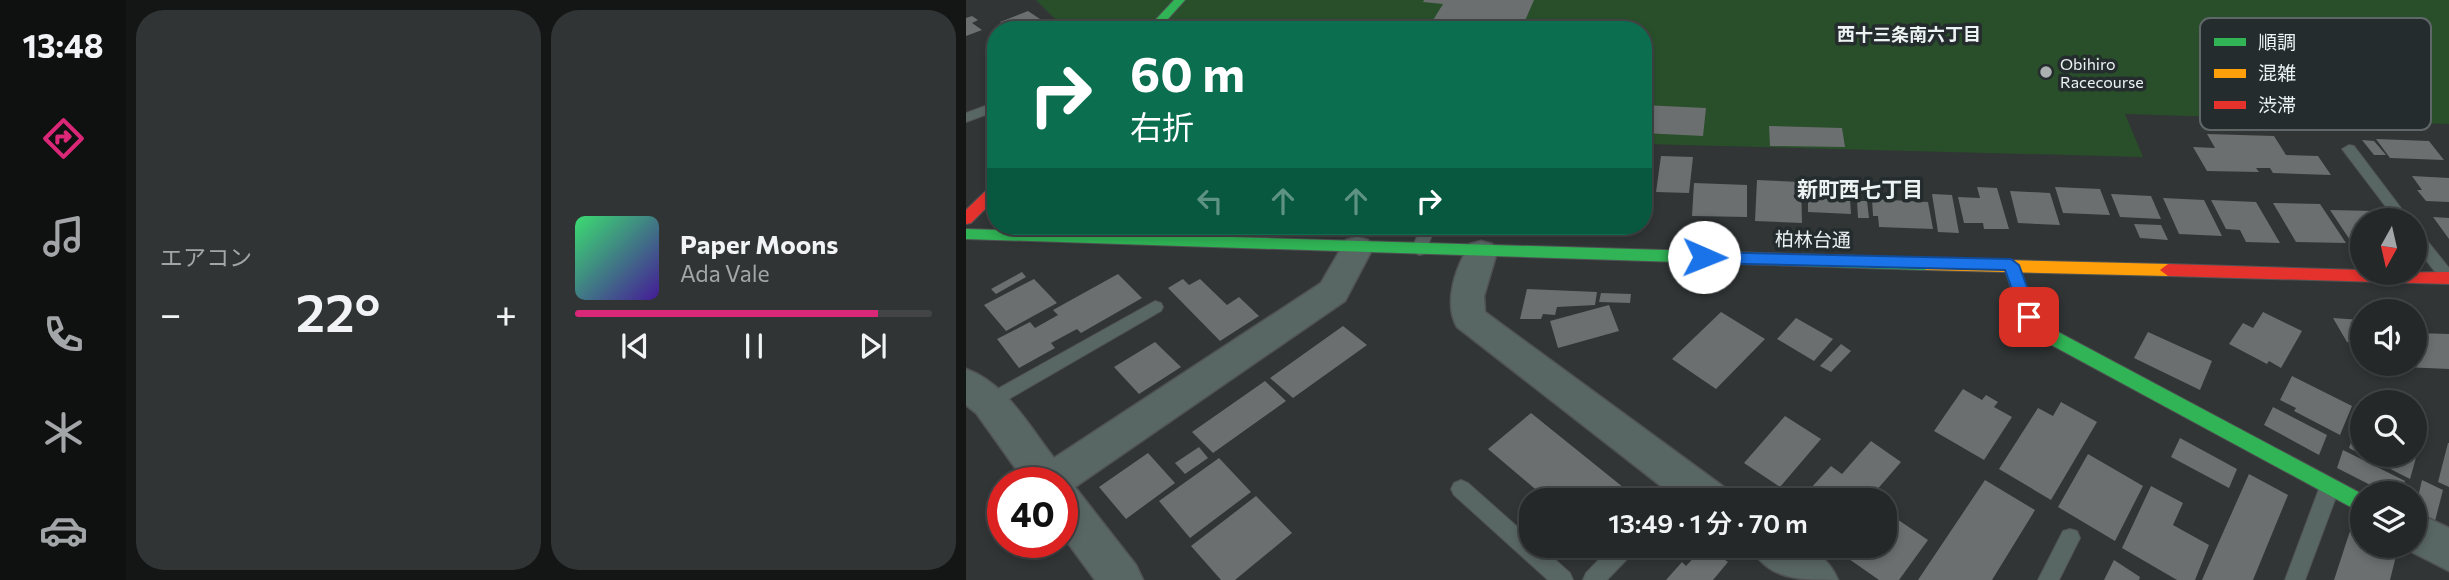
<!DOCTYPE html>
<html lang="ja">
<head>
<meta charset="utf-8">
<style>
	:root { --surface:#252828; --page:#313434; --text:#f1f3f6; --muted:#a3a6a8; --line:#424445; --accent:#db2777 }
	body { margin:0; font-family:Commissioner,"Noto Sans JP",sans-serif; background:var(--page); color:var(--text); height:100vh; display:flex; flex-direction:column; font-size:26px; white-space:nowrap }
	* { box-sizing:border-box; margin:0 }
	p { font-size:23px; color:var(--muted) }
	.icon { flex:none; width:38px; height:38px; fill:none; stroke:currentColor; stroke-width:2; stroke-linecap:round; stroke-linejoin:round }
	.map { position:relative; flex:1; overflow:hidden }
	.sheet { display:flex; flex-direction:column; gap:10px; padding:10px; background:#141616; width:840px }
	.sheet>* { flex:none }
	.banner { position:absolute; left:21px; top:21px; width:665px; height:214px; border-radius:28px; box-shadow:0 4px 10px #0003,0 0 0 2px var(--line); background:#0b6e4f; color:#fff; overflow:hidden }
	.needle { width:46px; rotate:188deg }
	.controls { position:absolute; left:1384px; top:208px; display:grid; gap:14px }
	.controls a { display:grid; place-items:center; width:77px; height:77px; border-radius:50%; background:var(--surface); box-shadow:0 4px 10px #0003,0 0 0 2px var(--line); font-size:35px }
	.speed { position:absolute; left:21px; top:467px; display:flex; gap:14px; font-size:35px; font-weight:700; text-align:center }
	.speed>* { display:grid; place-content:center; width:91px; height:91px; border-radius:50%; background:var(--surface); box-shadow:0 4px 10px #0003,0 0 0 2px var(--line); line-height:1 }
	.speed .limit { border:10px solid #d22; background:#fff; color:#111 }
	.pin { position:absolute; display:grid; place-items:center; width:60px; height:60px; color:#fff; margin:-30px; border-radius:14px; box-shadow:0 4px 10px #0006 }
	.me { position:absolute; width:77px; margin:-38px; rotate:91deg; stroke-linejoin:round; filter:drop-shadow(0 0 5px #0008) }
	.turn { display:flex; align-items:center; gap:24px; height:147px; padding:0 28px; font-size:32px }
	.turn .icon { width:91px; height:91px; stroke-width:2.5 }
	.turn b { display:block; font-size:49px; line-height:60px }
	.lanes { display:flex; align-items:center; height:66px; padding:0 28px; background:#0003; justify-content:center; gap:35px; direction:ltr }
	.lanes .off { opacity:.35 }
	.big { font-size:52px; font-weight:600; line-height:1.1 }
	.sheet .widget { flex:1; display:flex; flex-direction:column; justify-content:center; gap:10px; min-width:0; padding:0 24px; border-radius:28px; background:var(--page) }
	.song { display:flex; align-items:center; gap:21px }
	.cover { width:84px; height:84px; border-radius:10px; background:linear-gradient(135deg,hsl(140 70% 55%),hsl(260 70% 35%)) }
	.played { height:7px; border-radius:4px; background:linear-gradient(90deg,var(--accent) 85%,var(--line) 85%) }
	.keys { display:flex; justify-content:space-around; direction:ltr }
	.heat { display:flex; justify-content:space-between; align-items:center; font-size:38px; direction:ltr }
	.sheet .tiles { flex:1; display:grid; gap:10px; grid-template-columns:repeat(2,1fr) }
	.trip { position:absolute; left:553px; top:488px; width:378px; height:70px; border-radius:28px; background:var(--surface); box-shadow:0 4px 10px #0003,0 0 0 2px var(--line); font-weight:600; line-height:70px; text-align:center }
	main { display:flex; flex:1; min-height:0 }
	.tabs { display:flex; flex-direction:column; width:126px; justify-content:space-around; align-items:center; background:#0f1010; color:var(--muted) }
	.tabs .icon { width:49px; height:49px }
	.tabs .active { color:var(--accent) }
	.tabs b { font-size:32px; color:var(--text) }
	.map>svg:first-child { display:block }
</style>
</head>
<body>
<main>
<nav class="tabs">
<b>13:48</b>
<svg class="icon active" aria-label="directions" viewBox="0 0 24 24"><path d="M12 3l9 9-9 9-9-9zM9 14v-3h6M13 9l2 2-2 2"/></svg>
<svg class="icon" aria-label="music" viewBox="0 0 24 24"><path d="M9 18V5l10-2v13"/><circle cx="6" cy="18" r="3"/><circle cx="16" cy="16" r="3"/></svg>
<svg class="icon" aria-label="phone" viewBox="0 0 24 24"><path d="M5 4h4l2 5-3 2q2 4 5 5l2-3 5 2v4C11 20 4 13 5 4z"/></svg>
<svg class="icon" aria-label="climate" viewBox="0 0 24 24"><path d="M12 3v18M4 7l16 10M4 17L20 7"/></svg>
<svg class="icon" aria-label="car" viewBox="0 0 24 24"><path d="M5 17H2v-5l4-1 3-4h7l3 4 3 1v5h-3M9 17h6M6 11h13"/><circle cx="7" cy="17" r="2"/><circle cx="17" cy="17" r="2"/></svg>
</nav>
<section class="sheet">
<div class="tiles">
<div class="widget"><p>エアコン</p>
<div class="heat"><a>−</a><b class="big">22°</b><a>+</a></div>
</div>
<div class="widget">
<div class="song"><i class="cover"></i><div><b>Paper Moons</b><p>Ada Vale</p></div></div>
<div class="played"></div>
<div class="keys"><svg class="icon" aria-label="previous" viewBox="0 0 24 24"><path d="M18 5L8 12l10 7zM5 5v14"/></svg><svg class="icon" aria-label="pause" viewBox="0 0 24 24"><path d="M8 5v14M16 5v14"/></svg><svg class="icon" aria-label="next" viewBox="0 0 24 24"><path d="M6 5l10 7-10 7zM19 5v14"/></svg></div>
</div>
</div>
</section>
<div class="map">
<svg width="1483" height="580" viewBox="0 0 1483 580">
	<rect width="100%" height="100%" fill="#313536"/>
	<!-- green -->
	<path fill="#294f2a" d="M70,0H1483V124L1159,114L1177,157L677,144V30H112L88,18Z"/>
	<!-- building -->
	<path fill="#6b6f70" d="M458,0H568L555,30H461L477,4L457,2Z
		M62,11L80,23L64,30H44L34,22Z
		M6,16L12,20L6,23L16,30L0,36V18Z
		M677,105L740,108L737,136L677,133Z
		M803,126L876,128L879,147L804,146Z
		M1241,134L1308,136L1320,155L1352,156L1365,175L1307,173L1304,168H1290L1293,172L1241,171L1227,147L1249,148Z
		M1410,139L1463,141L1478,160L1424,158Z
		M1396,140L1408,141L1420,155H1408Z
		M695,156L727,157L723,193L690,192Z
		M677,168L687,169L680,208H677Z
		M1446,176L1483,178V202L1460,201L1451,190H1456Z
		M791,180L835,182L836,223L789,221Z
		M842,182L883,185L885,214L842,212Z
		M728,183L781,185V217L726,216Z
		M1011,187L1031,188L1043,229H1018L1017,223H998L992,197L1014,198Z
		M1089,187L1134,189L1144,215L1097,213Z
		M1044,191L1084,193L1094,225L1052,223Z
		M966,194L986,195L993,233L972,232Z
		M1145,194L1185,196L1195,219L1154,217Z
		M1197,198L1238,200L1256,236L1213,234Z
		M906,199L962,202L967,229L913,227L912,216H907Z
		M1245,200L1290,202L1314,243L1280,242L1274,230L1260,229Z
		M891,201H901L903,218H892Z
		M1307,203L1354,204L1380,243L1330,242Z
		M1364,210L1408,211L1415,220H1396V243H1386Z
		M1467,217L1483,218V239Z
		M1168,224L1195,225L1202,240L1174,238Z
		M56,272L60,277L30,294L25,289Z
		M152,274L176,298L115,333L111,329L85,343L89,348L53,368L31,339L64,322L69,328L92,315L87,310Z
		M68,279L91,303L40,331L18,305Z
		M217,279L223,285L234,279L261,305L273,297L293,316L254,341L202,288Z
		M561,289L631,292L629,305L591,307L589,315L577,314L575,319H554Z
		M635,293L665,294L664,303L633,302Z
		M643,305L653,331L592,348L584,321Z
		M755,312L799,339L750,389L706,359Z
		M1297,312L1336,331L1315,368L1303,361L1301,364L1263,344L1277,323L1287,328Z
		M830,318L867,339L848,361L811,339Z
		M1367,318L1396,320V343L1381,342Z
		M377,326L401,345L327,398L304,378Z
		M1182,332L1246,361L1234,390L1168,358Z
		M1449,333L1483,334V369L1438,367L1436,364H1449Z
		M189,342L215,367L173,394L148,367Z
		M875,344L885,351L865,372L854,366Z
		M1326,376L1386,406L1374,435L1328,411L1330,408L1314,400Z
		M299,381L320,401L247,453L226,432Z
		M997,389L1016,400L1020,395L1032,402L1028,407L1046,417L1018,460L968,431Z
		M1095,402L1131,422L1085,500L1033,469L1072,408L1087,416Z
		M1307,407L1361,435L1353,455L1298,425Z
		M1396,410V455L1383,448Z
		M565,413L673,500H582L522,449Z
		M819,416L855,439L814,487L778,463Z
		M1449,429L1457,433L1444,479L1397,455H1449Z
		M1214,438L1271,469L1263,488L1205,457Z
		M905,441L935,462L902,500H834L865,466L876,474Z
		M1482,443H1483V487L1472,482Z
		M233,447L242,458L219,474L209,463Z
		M1377,450L1439,481L1436,494H1422L1371,468Z
		M182,453L209,483L160,519L133,487Z
		M1122,454L1177,486L1149,541L1092,507Z
		M253,458L285,492L224,538L193,501Z
		M1283,474L1322,495L1287,580H1236Z
		M1019,480L1069,510L1026,580H952Z
		M1456,480L1477,490L1469,521L1449,510Z
		M1185,486L1217,503L1207,525L1243,545L1229,580H1211L1156,548Z
		M290,496L326,533L269,580H255L225,546Z
		M919,511L962,540L933,580H913L883,559L893,546H919Z
		M1384,531L1396,538V546H1412L1430,556L1424,580H1368Z
		M739,546L762,562L747,580H700L716,562L720,566Z
		M1148,560L1174,577L1173,580H1138Z"/>
	<g fill="none" stroke-linecap="round" stroke-linejoin="round">
		<defs>
			<path id="lane" d="M30,102V111L0,122V113Z
				M1383,145L1388,146L1444,220H1430L1376,149Z
				M456,226H470L458,254L453,255L445,250Z
				M1449,231L1454,232L1483,268V283L1477,282L1449,246Z
				M189,301L195,303L197,307L195,311L29,407L23,409L17,407L14,402L17,397Z
				M495,480L502,483L565,539V546H574L604,573L607,580H582L488,495L485,489L488,483Z
				M1363,480L1370,483L1373,489L1339,580H1319L1353,489L1356,483Z
				M1104,529L1111,531L1114,538L1093,580H1072L1097,531Z
				M646,546H670L667,553L641,580H617L620,573Z"/>
			<path id="street" d="M391,237L402,240L407,248L379,301L109,487L170,565L177,580H129L96,535V483H60L10,413L0,405V369C40,383 63,426 88,458L355,283L380,240Z
				M515,241L526,244L531,252L518,296L519,312L758,487L764,500H713L491,327C477,302 490,267 504,244Z
				M1449,512L1483,528V571L1434,546H1449Z
				M784,546C822,546 854,539 872,580C833,580 802,580 784,546Z"/>
			<path id="fast" d="M208,0H219L192,30H180Z
				M0,229L960,258L968,264L960,270L0,239Z
				M1045,259L1053,265L1070,314L1092,332L1396,494V513L1080,342L1057,321L1037,265Z"/>
			<path id="slow" d="M960,258L1202,264L1210,270L1202,276L960,270L952,264Z"/>
			<path id="jam" d="M30,184V198L5,223L0,224V210L25,186Z
				M1202,264L1396,270V273L1483,272V284L1202,276L1194,270Z"/>
		</defs>
		<!-- lane casing -->
		<use href="#lane" stroke="#505253" stroke-width="2"/>
		<!-- street casing -->
		<use href="#street" stroke="#505253" stroke-width="3"/>
		<!-- fast casing -->
		<use href="#fast" stroke="#505253" stroke-width="2"/>
		<!-- slow casing -->
		<use href="#slow" stroke="#505253" stroke-width="2"/>
		<!-- jam casing -->
		<use href="#jam" stroke="#505253" stroke-width="2"/>
		<!-- lane -->
		<use href="#lane" fill="#586664" fill-rule="evenodd"/>
		<!-- street -->
		<use href="#street" fill="#586664" fill-rule="evenodd"/>
		<!-- fast -->
		<use href="#fast" fill="#30b455" fill-rule="evenodd"/>
		<!-- slow -->
		<use href="#slow" fill="#ff9f0a" fill-rule="evenodd"/>
		<!-- jam -->
		<use href="#jam" fill="#e5322d" fill-rule="evenodd"/>
	</g>
	<!-- route -->
	<path fill="#1a73e8" stroke="#114b97" stroke-width="2" d="M738,252L1045,259L1053,265L1072,317L1063,324L1058,322L1039,270L738,263L731,257Z"/>
	<!-- markers -->
	<circle fill="#abb0b1" stroke="#242c2e" stroke-width="2.5" cx="1080" cy="72" r="7"/>
	<g text-anchor="middle" dominant-baseline="central" stroke-width="7" stroke-linejoin="round" paint-order="stroke">
		<!-- far-poi labels -->
		<g font-size="16" fill="#edf2f3" stroke="#242c2e" text-anchor="start">
			<text x="1094" y="63">Obihiro<tspan x="1094" dy="18">Racecourse</tspan></text>
		</g>
		<!-- far-neighbourhood labels -->
		<g font-size="18" font-weight="bold" fill="#edf2f3" stroke="#242c2e">
			<text x="943" y="34">西十三条南六丁目</text>
		</g>
		<!-- street labels -->
		<g font-size="19" fill="#edf2f3" stroke="#242c2e">
			<text transform="translate(847 239) rotate(1)">柏林台通</text>
		</g>
		<!-- neighbourhood labels -->
		<g font-size="21" font-weight="bold" fill="#edf2f3" stroke="#242c2e">
			<text x="894" y="188">新町西七丁目</text>
		</g>
	</g>
	<!-- legend -->
	<rect x="1234" y="18" width="231" height="112" rx="10" fill="#242c2e" stroke="#606769" stroke-width="2"/>
	<rect x="1248" y="38" width="32" height="8" fill="#30b455"/>
	<rect x="1248" y="69" width="32" height="9" fill="#ff9f0a"/>
	<rect x="1248" y="101" width="32" height="8" fill="#e5322d"/>
	<g font-size="19" fill="#edf2f3">
		<text x="1292" y="49">順調</text>
		<text x="1292" y="80">混雑</text>
		<text x="1292" y="112">渋滞</text>
	</g>
</svg>
<div class="controls">
<a><svg class="needle" viewBox="-14 -14 28 28"><path d="M0-13l5 13h-10z" fill="#e53935"/><path d="M0 13l5-13h-10z" fill="#a3a6a8"/></svg></a>
<a><svg class="icon" aria-label="sound" viewBox="0 0 24 24"><path d="M4 9h4l5-4v14l-5-4H4zM17 9q2 3 0 6"/></svg></a>
<a><svg class="icon" aria-label="search" viewBox="0 0 24 24"><circle cx="10" cy="10" r="6"/><path d="M15 15l6 6"/></svg></a>
<a><svg class="icon" aria-label="layers" viewBox="0 0 24 24"><path d="M12 4l9 5-9 5-9-5zM3 14l9 5 9-5"/></svg></a>
</div>
<div class="speed"><div class="limit">40</div></div>
<div class="pin" style="left:1063px;top:317px;background:#d93025"><svg class="icon" aria-label="arrive" viewBox="0 0 24 24"><path d="M6 21V4h12l-3 4 3 4H6"/></svg></div>
<svg class="me" style="left:738px;top:257px" viewBox="-20 -20 40 40"><circle r="19" fill="#fff"/><path d="M0-13L10 11 0 6-10 11z" fill="#1a73e8"/></svg>
<div class="trip">13:49 · 1 分 · 70 m</div>
<div class="banner">
<div class="turn"><svg class="icon" aria-label="right" viewBox="0 0 24 24"><path d="M7 20v-9h11M14 6l5 5-5 5"/></svg><div><b>60 m</b>右折</div></div>
<div class="lanes"><svg class="icon off" aria-label="left" viewBox="0 0 24 24"><path d="M17 20v-9H6M10 6l-5 5 5 5"/></svg><svg class="icon off" aria-label="ahead" viewBox="0 0 24 24"><path d="M12 20V5M6 11l6-6 6 6"/></svg><svg class="icon off" aria-label="ahead" viewBox="0 0 24 24"><path d="M12 20V5M6 11l6-6 6 6"/></svg><svg class="icon" aria-label="right" viewBox="0 0 24 24"><path d="M7 20v-9h11M14 6l5 5-5 5"/></svg></div>
</div>
</div>
</main>
</body>
</html>
